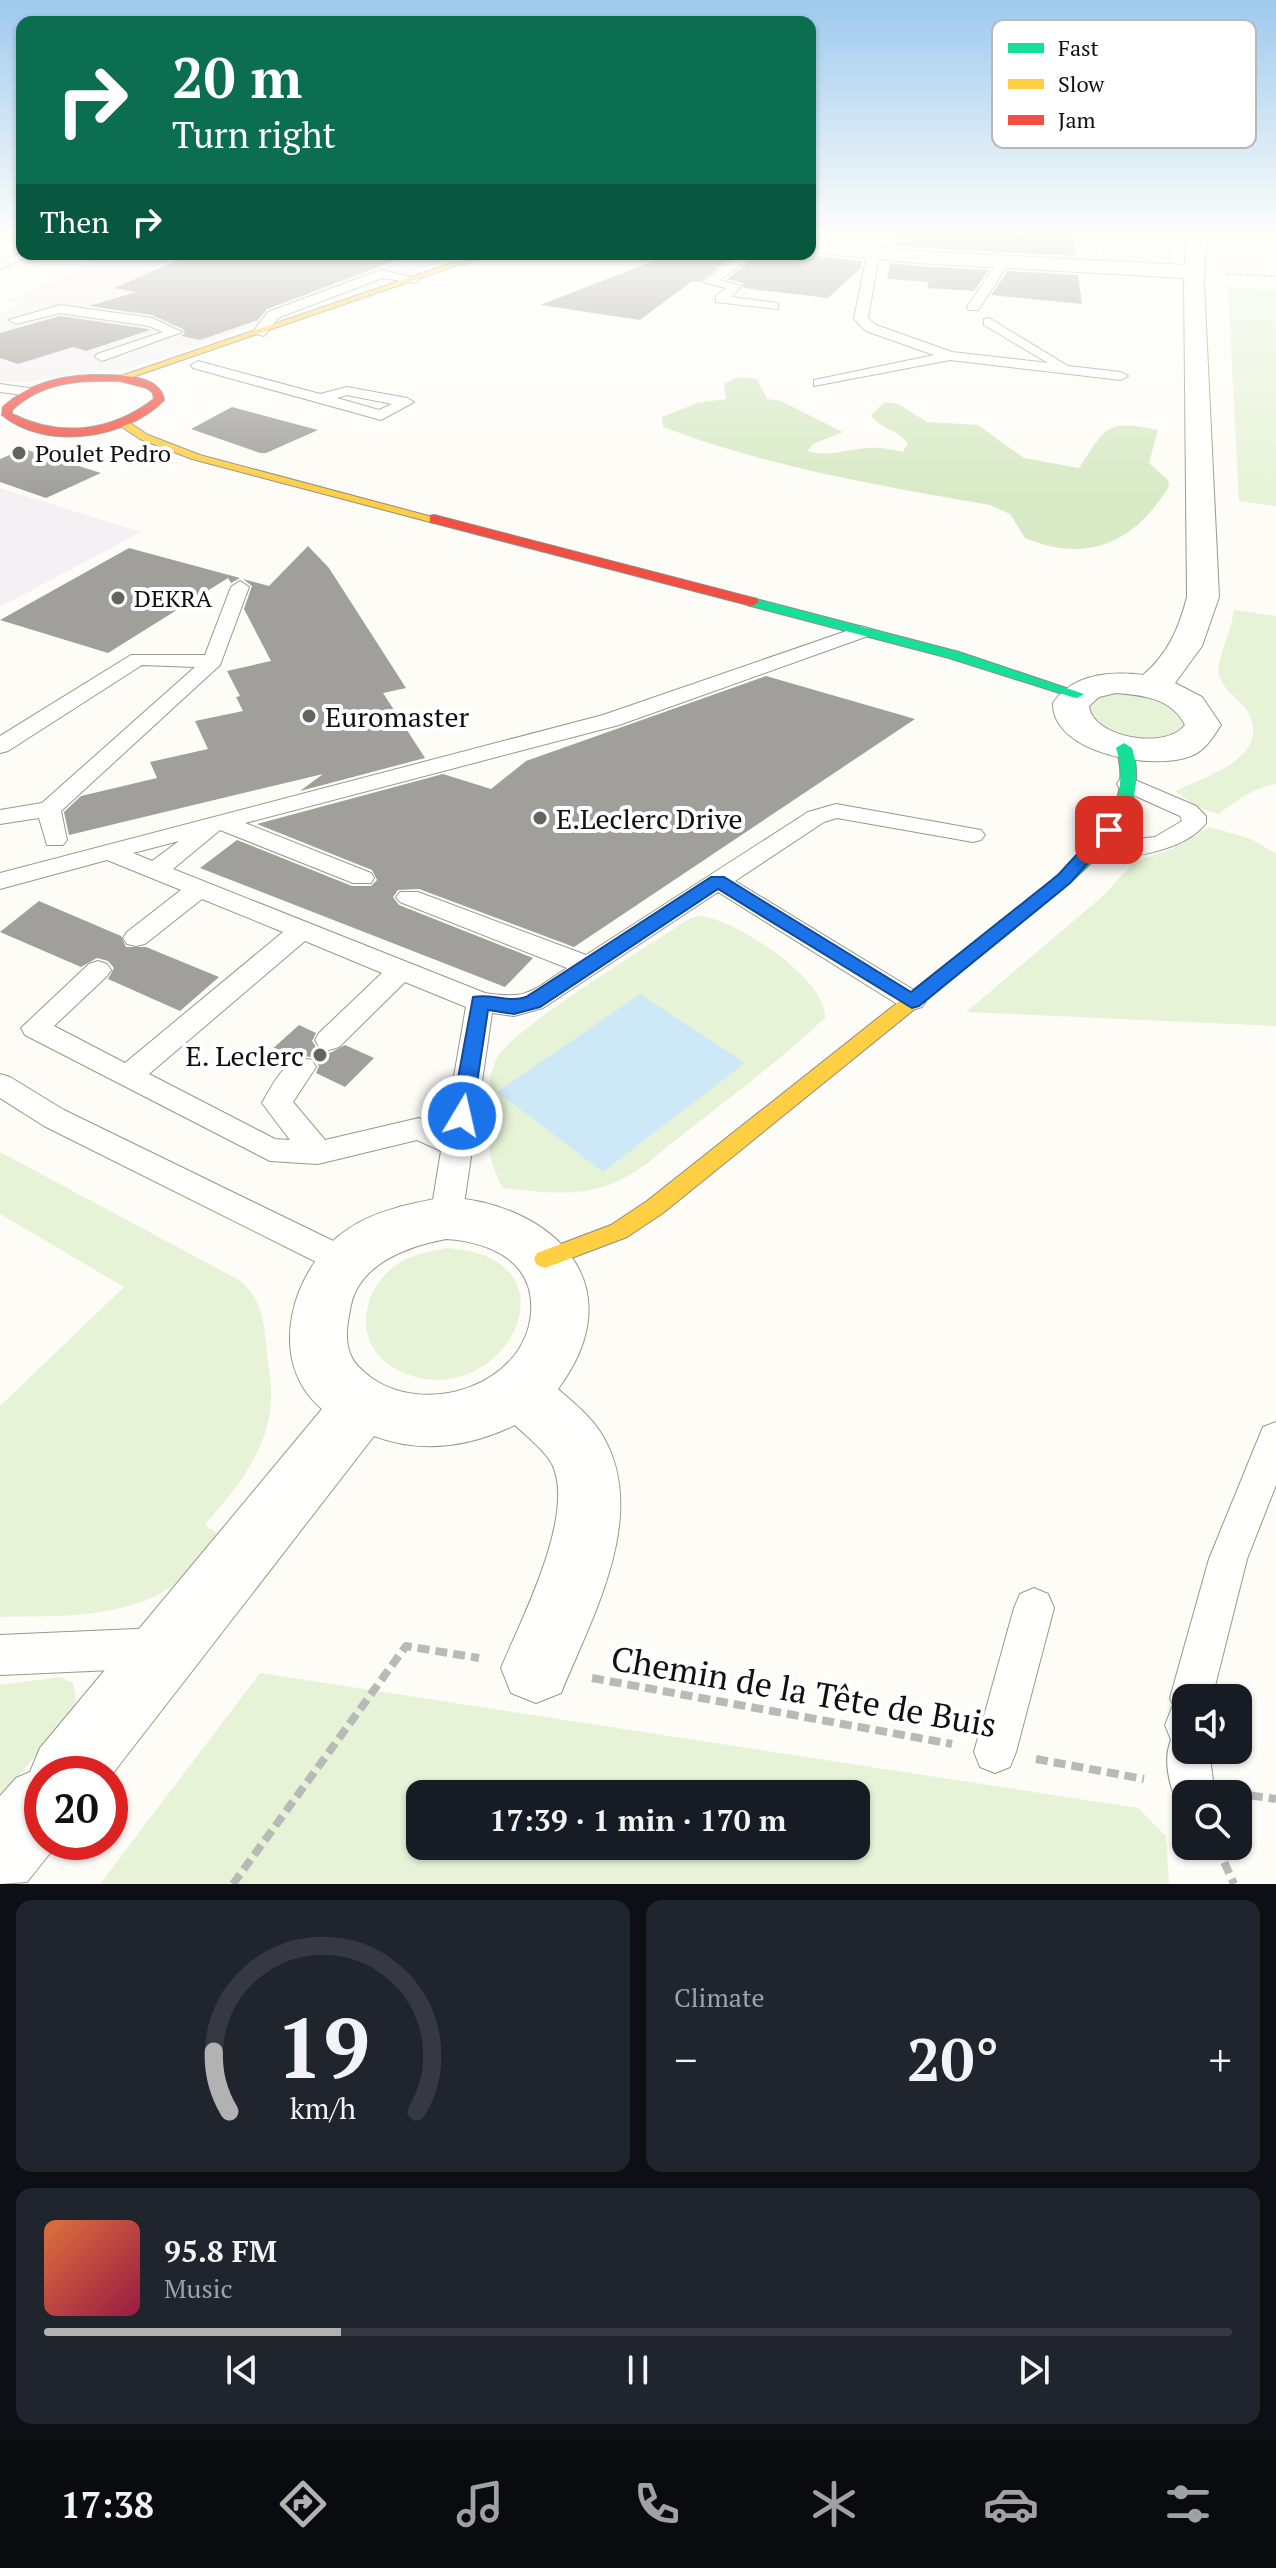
<!DOCTYPE html>
<html lang="en">
<head>
<meta charset="utf-8">
<style>
	:root { --surface:#171b24; --page:#20242c; --text:#f1f3f6; --muted:#9ea1a6; --line:#363941; --accent:#b2b2b3 }
	body { margin:0; font-family:"PT Serif",serif; background:var(--page); color:var(--text); height:100vh; display:flex; flex-direction:column; font-size:30px; white-space:nowrap }
	* { box-sizing:border-box; margin:0 }
	p { font-size:26px; color:var(--muted) }
	.icon { flex:none; width:44px; height:44px; fill:none; stroke:currentColor; stroke-width:2; stroke-linecap:round; stroke-linejoin:round }
	.map { position:relative; height:1884px; overflow:hidden }
	.drawer { display:flex; flex-direction:column; gap:16px; padding:16px; background:#0d0f14; flex:1 }
	.drawer>* { flex:none }
	.top-card { position:absolute; left:16px; top:16px; width:800px; height:244px; border-radius:16px; box-shadow:0 2px 6px #0004; background:#0b6e4f; color:#fff; overflow:hidden }
	.controls { position:absolute; left:1172px; top:1684px; display:grid; gap:16px }
	.controls a { display:grid; place-items:center; width:80px; height:80px; border-radius:16px; background:var(--surface); box-shadow:0 2px 6px #0004; font-size:40px }
	.speed { position:absolute; left:24px; top:1756px; display:flex; gap:16px; font-size:40px; font-weight:700; text-align:center }
	.speed>* { display:grid; place-content:center; width:104px; height:104px; border-radius:50%; background:var(--surface); box-shadow:0 2px 6px #0004; line-height:1 }
	.speed .limit { border:12px solid #d22; background:#fff; color:#111 }
	.pin { position:absolute; display:grid; place-items:center; width:68px; height:68px; color:#fff; margin:-34px; border-radius:16px; box-shadow:0 4px 12px #0006 }
	.me { position:absolute; width:88px; margin:-44px; rotate:9deg; stroke-linejoin:round; filter:drop-shadow(0 0 6px #0008) }
	.turn { display:flex; align-items:center; gap:28px; height:168px; padding:0 24px; font-size:36px }
	.turn .icon { width:104px; height:104px; stroke-width:2.5 }
	.turn b { display:block; font-size:56px; line-height:68px }
	.then { display:flex; align-items:center; height:76px; padding:0 24px; background:#0003; gap:16px; font-size:30px }
	.big { font-size:60px; font-weight:800; line-height:1.1 }
	.drawer .widget { flex:1; display:flex; flex-direction:column; justify-content:center; gap:12px; min-width:0; padding:0 28px; border-radius:16px; background:var(--page) }
	.drawer .dial { align-items:center; gap:0 }
	.dial svg { height:208px; overflow:visible; fill:none; stroke:var(--line); stroke-width:7; stroke-linecap:round; text-anchor:middle }
	.dial text { fill:var(--text); stroke:none }
	.song { display:flex; align-items:center; gap:24px }
	.cover { width:96px; height:96px; border-radius:12px; background:linear-gradient(135deg,hsl(20 70% 55%),hsl(340 70% 35%)) }
	.played { height:8px; border-radius:4px; background:linear-gradient(90deg,var(--accent) 25%,var(--line) 25%) }
	.keys { display:flex; justify-content:space-around; direction:ltr }
	.heat { display:flex; justify-content:space-between; align-items:center; font-size:44px; direction:ltr }
	.drawer .tiles { flex:1; display:grid; gap:16px; grid-template-columns:1fr 1fr }
	.widget:last-child { grid-column:span 2 }
	.trip { position:absolute; left:406px; top:1780px; width:464px; height:80px; border-radius:16px; background:var(--surface); box-shadow:0 2px 6px #0004; font-weight:800; line-height:80px; text-align:center }
	.menu { display:flex; height:128px; justify-content:space-around; align-items:center; background:#090b0e; color:var(--muted) }
	.menu .icon { width:56px; height:56px }
	.menu .active { color:var(--accent) }
	.menu b { font-size:36px; color:var(--text) }
	.map>svg:first-child { display:block }
</style>
</head>
<body>
<div class="map">
<svg width="1276" height="1884" viewBox="0 0 1276 1884">
	<rect width="100%" height="100%" fill="#fdfcf7"/>
	<!-- industrial -->
	<path fill="#f5f0f3" d="M111,254H466L132,367L20,383L0,382V312L27,303L7,301Z
		M0,488L141,532L0,607Z"/>
	<!-- green -->
	<path fill="#e7f3d7" fill-rule="evenodd" d="M1099,230H1173V265L1103,262Z
		M1228,286L1276,290V506L1239,501Z
		M1234,610L1276,616V784C1253,788 1237,800 1219,814L1197,807L1175,791C1205,777 1276,756 1246,709C1237,697 1224,691 1219,676C1215,662 1232,630 1234,610Z
		M1101,692L1162,697L1187,721L1182,733L1153,742L1103,732L1083,706Z
		M1210,827L1251,839L1276,854V1026L966,1012L1103,896L1134,862L1172,849Z
		M698,916C733,917 828,979 825,1018C780,1060 731,1097 682,1135C659,1153 635,1177 606,1186C571,1197 538,1192 503,1188C483,1156 481,1093 497,1058C510,1030 655,942 689,919Z
		M0,1152L239,1280C261,1298 264,1319 266,1346C268,1364 272,1383 271,1401C269,1450 235,1490 205,1525L220,1535C206,1551 192,1573 174,1585C126,1619 56,1616 0,1617V1406L124,1287L0,1214Z
		M447,1248C590,1258 498,1421 398,1370C351,1347 359,1287 401,1262C415,1254 431,1251 447,1248Z
		M260,1673L1138,1808L1166,1836L1169,1884H100ZM856,1794V1846H420V1794Z
		M60,1677L73,1683L76,1697L73,1711L0,1798V1685Z"/>
	<!-- forest -->
	<path fill="#d8eac5" d="M738,377L757,379L767,399L781,401L843,432L813,444L808,451C829,458 850,448 871,448C883,447 893,450 903,452L908,443C898,430 880,429 871,415L885,402L898,404L927,422L978,425L1024,458L1079,468C1106,427 1106,419 1158,430L1149,463L1168,480L1169,486C1135,543 1087,564 1025,538L1010,514L990,505C879,486 769,467 663,427L662,417L697,403L726,399L724,384Z"/>
	<!-- water -->
	<path fill="#cde8f7" d="M640,994L745,1063L603,1172L497,1092Z"/>
	<!-- building -->
	<path fill="#a19f9c" d="M897,230H1072L1076,256L894,246Z
		M192,254H413L267,309L258,320L200,340L181,336L185,333L183,329L152,315L89,306L137,292L114,288Z
		M662,254H737L700,282L692,281L640,320L540,305L661,258Z
		M759,254H802L862,261L861,268L828,298L744,288L743,283L727,279Z
		M890,263L916,266L989,270L974,291L927,288L929,282L887,279Z
		M1008,271L1078,275L1082,304L991,295Z
		M60,316L148,329L150,330L86,351L73,347L18,364L0,358V333Z
		M232,407L318,430L266,453H260L191,429Z
		M24,449L101,473L46,498L0,482V459Z
		M308,546L329,568L406,688L383,693L425,758L300,791L323,774L69,835L64,812L81,796L157,778L150,762L208,749L195,721L243,711L236,697L240,696L227,671L271,661L244,609L252,586L243,579L269,586Z
		M129,548L240,578L231,583L228,578L108,653L0,620Z
		M766,676L915,719L574,947L419,889L398,890L393,897L399,905L533,958L505,987L200,868L237,840L352,886H371L377,880L372,870L257,824L443,774L491,789L526,761Z
		M39,901L121,936L126,947H146L219,977L180,1011L108,979L114,968L108,961L97,958L81,967L0,932Z
		M299,1025L316,1033L312,1041L318,1050L330,1053L345,1045L374,1058L345,1087L316,1073L319,1066L312,1057L302,1056L289,1061L269,1052Z"/>
	<g fill="none" stroke-linecap="round" stroke-linejoin="round">
		<defs>
			<path id="lane" d="M873,250L879,254L868,318L876,325L952,352L1048,363L984,325V319L989,318L1068,366L1121,372L1128,376L1121,380L950,360L814,386V380L934,355L866,331L854,319L867,254Z
				M22,252L34,254L0,269V261Z
				M443,254H457L467,263L457,266Z
				M742,254H756L720,280L742,286L731,297L778,303V309L716,302V296L726,288L703,282Z
				M1000,259L1010,262L978,310H968L967,307Z
				M381,270L420,279L414,283L382,278L278,318L264,336L252,333L268,312Z
				M60,305L152,318L182,332L102,361L95,357L97,354L163,332L149,326L60,313L16,324L9,320Z
				M198,361L320,394L347,387L407,398L414,402L381,420L193,368L191,365ZM347,395L392,404L379,410L337,398Z
				M0,384L29,388L36,392L29,396L0,392Z
				M240,581L249,587L220,665L61,811L67,840L63,845H47L39,818L0,824V810L42,803L195,667L142,665L8,751L0,753V736L131,655H205L231,587Z
				M861,626L868,628L871,632L868,636L619,725L245,823L371,873L374,878L371,883H353L220,830L173,869L485,993C529,1000 531,991 567,968L400,902L396,897L400,892H418L586,955L808,812L836,804L981,830L985,835L981,840L973,842L837,818L824,822L735,881L922,995L926,1001L922,1007L912,1010L902,1007L718,892L543,1008L514,1016L492,1013L462,1218L457,1227L446,1230L435,1227L430,1218L441,1151L417,1140L318,1164L270,1161L25,1035L21,1028L89,964L98,961L107,964L111,970L107,976L54,1026L125,1063L283,932L202,899L145,944L136,946L127,944L123,938L127,932L181,890L107,860L0,889V873L603,715ZM179,841L152,861L133,853ZM305,941L382,973L319,1033L315,1040L319,1047L329,1050L339,1047L405,982L466,1007L445,1128L419,1118L325,1140L293,1102L316,1067L312,1060C287,1053 273,1084 262,1103L290,1140L275,1139L149,1074Z
				M1128,777L1196,806L1206,816V823C1185,852 1118,863 1084,855L1081,850L1084,845L1155,837L1182,821L1180,816L1120,789L1117,784L1120,779Z
				M0,1074L10,1077L64,1110L358,1253L362,1262L358,1271L346,1275L334,1271L44,1126L0,1098Z
				M1276,1422V1485L1247,1559L1212,1698H1186V1750H1209L1214,1788L1211,1794H1186V1807L1177,1803C1169,1784 1163,1759 1171,1740L1165,1725L1173,1705L1170,1698L1209,1559L1263,1427Z
				M1034,1588L1048,1594L1054,1608L1016,1752L1010,1767L995,1773L980,1767L974,1752L1014,1608L1020,1594Z
				M158,1628L172,1634L178,1648L172,1662L158,1668L0,1675V1635Z"/>
			<path id="street" d="M1187,230H1207L1204,283L1219,597L1202,646L1175,683L1202,697L1221,725C1212,738 1206,750 1191,756C1154,771 1052,754 1053,703C1073,674 1110,671 1143,675C1168,654 1179,628 1187,597L1184,278L916,263L810,252V240L916,251L1185,265ZM1116,693C1142,695 1172,698 1185,725C1165,751 1092,737 1089,706L1099,697Z
				M446,1197C555,1204 635,1286 558,1389C573,1402 590,1416 601,1433C651,1513 592,1617 561,1693L536,1703L511,1693L501,1668C521,1620 575,1517 553,1466C546,1451 527,1437 515,1425C469,1447 422,1454 374,1436L110,1777V1774H42V1842H59L27,1882L0,1884V1796L16,1778L30,1772L40,1748L322,1409C264,1361 292,1266 348,1229C376,1210 413,1203 446,1197ZM446,1239C490,1242 535,1261 531,1313C525,1386 424,1418 369,1376C361,1369 353,1363 350,1353C344,1337 348,1321 351,1305C360,1263 409,1246 446,1239Z"/>
			<path id="fast" d="M752,598L959,652L1084,694L1077,698L1072,697L949,658L747,605L745,602Z
				M1124,743L1132,748C1152,812 1098,859 1053,897H1041L1038,893L1041,889C1085,853 1136,811 1116,748Z"/>
			<path id="slow" d="M478,254H490L124,380L115,378Z
				M119,421H127L148,435L200,455L440,519L434,523L192,459L140,439L119,425Z
				M1047,888L1053,889L1056,893L1053,897L663,1213L627,1237L545,1268L537,1265L534,1259L537,1253L611,1225L647,1201L1041,889Z"/>
			<path id="jam" d="M90,375C111,375 160,372 164,400C126,439 46,451 2,415L3,407C28,384 56,377 90,375ZM120,381L147,388L153,393L154,399C111,432 60,438 12,414V410C43,381 80,380 120,381Z
				M434,515L757,599L759,602L752,606L430,522V516Z"/>
		</defs>
		<!-- lane casing -->
		<use href="#lane" stroke="#979795" stroke-width="2"/>
		<!-- street casing -->
		<use href="#street" stroke="#979795" stroke-width="2"/>
		<!-- fast casing -->
		<use href="#fast" stroke="#8e8d8b" stroke-width="2"/>
		<!-- slow casing -->
		<use href="#slow" stroke="#8e8d8b" stroke-width="2"/>
		<!-- jam casing -->
		<use href="#jam" stroke="#8e8d8b" stroke-width="2"/>
		<!-- path-far1 -->
		<path stroke="#b9b9b8" stroke-width="2" stroke-dasharray="4 2" stroke-linecap="butt" d="M1227,274L1276,276"/>
		<!-- path -->
		<path stroke="#b9b9b8" stroke-width="8" stroke-dasharray="12 6" stroke-linecap="butt" d="M592,1678L952,1744
			M1036,1759L1144,1779
			M1233,1793L1276,1799
			M1217,1846L1234,1884
			M233,1884L406,1646L479,1658"/>
		<!-- lane -->
		<use href="#lane" fill="#fffffe" fill-rule="evenodd"/>
		<!-- street -->
		<use href="#street" fill="#fffffe" fill-rule="evenodd"/>
		<!-- fast -->
		<use href="#fast" fill="#16e098" fill-rule="evenodd"/>
		<!-- slow -->
		<use href="#slow" fill="#ffcf43" fill-rule="evenodd"/>
		<!-- jam -->
		<use href="#jam" fill="#f24e42" fill-rule="evenodd"/>
	</g>
	<!-- sky -->
	<linearGradient id="sky" x2="0" y2="1"><stop stop-color="#9dc9ee"/><stop offset="0.47" stop-color="#fefefb"/><stop offset="1" stop-color="#fefefb" stop-opacity="0"/></linearGradient>
	<rect width="1276" height="494" fill="url(#sky)"/>
	<!-- route -->
	<path fill="#1a73e8" stroke="#114b97" stroke-width="2" d="M1109,825L1117,830L1070,883L919,1006L912,1008L718,889L540,1007L514,1014L488,1010L472,1116L469,1122H454L451,1116L473,997C491,993 508,1003 526,997L711,877H724L911,992L1058,875L1103,826Z"/>
	<!-- markers -->
	<g fill="#646362" stroke="#fff" stroke-width="3">
		<circle cx="19" cy="453" r="8"/>
		<circle cx="118" cy="598" r="8"/>
		<circle cx="309" cy="716" r="8"/>
		<circle cx="540" cy="818" r="8"/>
		<circle cx="320" cy="1055" r="8"/>
	</g>
	<g text-anchor="middle" dominant-baseline="central" stroke-width="8" stroke-linejoin="round" paint-order="stroke">
		<!-- far-poi labels -->
		<g font-size="24" fill="#111" stroke="#fff" text-anchor="start">
			<text x="35" y="453">Poulet Pedro</text>
			<text x="134" y="598">DEKRA</text>
		</g>
		<!-- poi labels -->
		<g font-size="28" fill="#111" stroke="#fff" text-anchor="start">
			<text x="325" y="716">Euromaster</text>
			<text x="556" y="818">E.Leclerc Drive</text>
			<text x="304" y="1055" text-anchor="end">E. Leclerc</text>
		</g>
		<!-- near-street labels -->
		<g font-size="34" fill="#111" stroke="#fff">
			<text transform="translate(804 1691) rotate(10)">Chemin de la Tête de Buis</text>
		</g>
	</g>
	<!-- legend -->
	<rect x="992" y="20" width="264" height="128" rx="12" fill="#fff" stroke="#b8b8b8" stroke-width="2"/>
	<rect x="1008" y="43" width="36" height="10" fill="#16e098"/>
	<rect x="1008" y="79" width="36" height="10" fill="#ffcf43"/>
	<rect x="1008" y="115" width="36" height="10" fill="#f24e42"/>
	<g font-size="22" fill="#111">
		<text x="1058" y="56">Fast</text>
		<text x="1058" y="92">Slow</text>
		<text x="1058" y="128">Jam</text>
	</g>
</svg>
<div class="controls">
<a><svg class="icon" aria-label="sound" viewBox="0 0 24 24"><path d="M4 9h4l5-4v14l-5-4H4zM17 9q2 3 0 6"/></svg></a>
<a><svg class="icon" aria-label="search" viewBox="0 0 24 24"><circle cx="10" cy="10" r="6"/><path d="M15 15l6 6"/></svg></a>
</div>
<div class="speed"><div class="limit">20</div></div>
<div class="pin" style="left:1109px;top:830px;background:#d93025"><svg class="icon" aria-label="arrive" viewBox="0 0 24 24"><path d="M6 21V4h12l-3 4 3 4H6"/></svg></div>
<svg class="me" style="left:462px;top:1116px" viewBox="-20 -20 40 40"><circle r="17" fill="#1a73e8" stroke="#fff" stroke-width="3"/><path d="M0-11L8 9 0 5-8 9z" fill="#fff"/></svg>
<div class="trip">17:39 · 1 min · 170 m</div>
<div class="top-card">
<div class="turn"><svg class="icon" aria-label="right" viewBox="0 0 24 24"><path d="M7 20v-9h11M14 6l5 5-5 5"/></svg><div><b>20 m</b>Turn right</div></div>
<div class="then">Then<svg class="icon" aria-label="right" viewBox="0 0 24 24"><path d="M7 20v-9h11M14 6l5 5-5 5"/></svg></div>
</div>
</div>
<section class="drawer">
<div class="tiles">
<div class="widget dial"><svg viewBox="0 0 100 80">
<path d="M14 69A42 42 0 1 1 86 69"/>
<path d="M14 69A42 42 0 0 1 8 46" stroke="#b2b2b3"/>
<text x="50" y="56" font-size="32" font-weight="700">19</text>
<text x="50" y="72" font-size="11">km/h</text>
</svg></div>
<div class="widget"><p>Climate</p>
<div class="heat"><a>−</a><b class="big">20°</b><a>+</a></div>
</div>
<div class="widget">
<div class="song"><i class="cover"></i><div><b>95.8 FM</b><p>Music</p></div></div>
<div class="played"></div>
<div class="keys"><svg class="icon" aria-label="previous" viewBox="0 0 24 24"><path d="M18 5L8 12l10 7zM5 5v14"/></svg><svg class="icon" aria-label="pause" viewBox="0 0 24 24"><path d="M8 5v14M16 5v14"/></svg><svg class="icon" aria-label="next" viewBox="0 0 24 24"><path d="M6 5l10 7-10 7zM19 5v14"/></svg></div>
</div>
</div>
</section>
<nav class="menu">
<b>17:38</b>
<svg class="icon active" aria-label="directions" viewBox="0 0 24 24"><path d="M12 3l9 9-9 9-9-9zM9 14v-3h6M13 9l2 2-2 2"/></svg>
<svg class="icon" aria-label="music" viewBox="0 0 24 24"><path d="M9 18V5l10-2v13"/><circle cx="6" cy="18" r="3"/><circle cx="16" cy="16" r="3"/></svg>
<svg class="icon" aria-label="phone" viewBox="0 0 24 24"><path d="M5 4h4l2 5-3 2q2 4 5 5l2-3 5 2v4C11 20 4 13 5 4z"/></svg>
<svg class="icon" aria-label="climate" viewBox="0 0 24 24"><path d="M12 3v18M4 7l16 10M4 17L20 7"/></svg>
<svg class="icon" aria-label="car" viewBox="0 0 24 24"><path d="M5 17H2v-5l4-1 3-4h7l3 4 3 1v5h-3M9 17h6M6 11h13"/><circle cx="7" cy="17" r="2"/><circle cx="17" cy="17" r="2"/></svg>
<svg class="icon" aria-label="filters" viewBox="0 0 24 24"><path d="M4 7h16M4 17h16"/><circle cx="9" cy="7" r="2"/><circle cx="15" cy="17" r="2"/></svg>
</nav>
</body>
</html>
